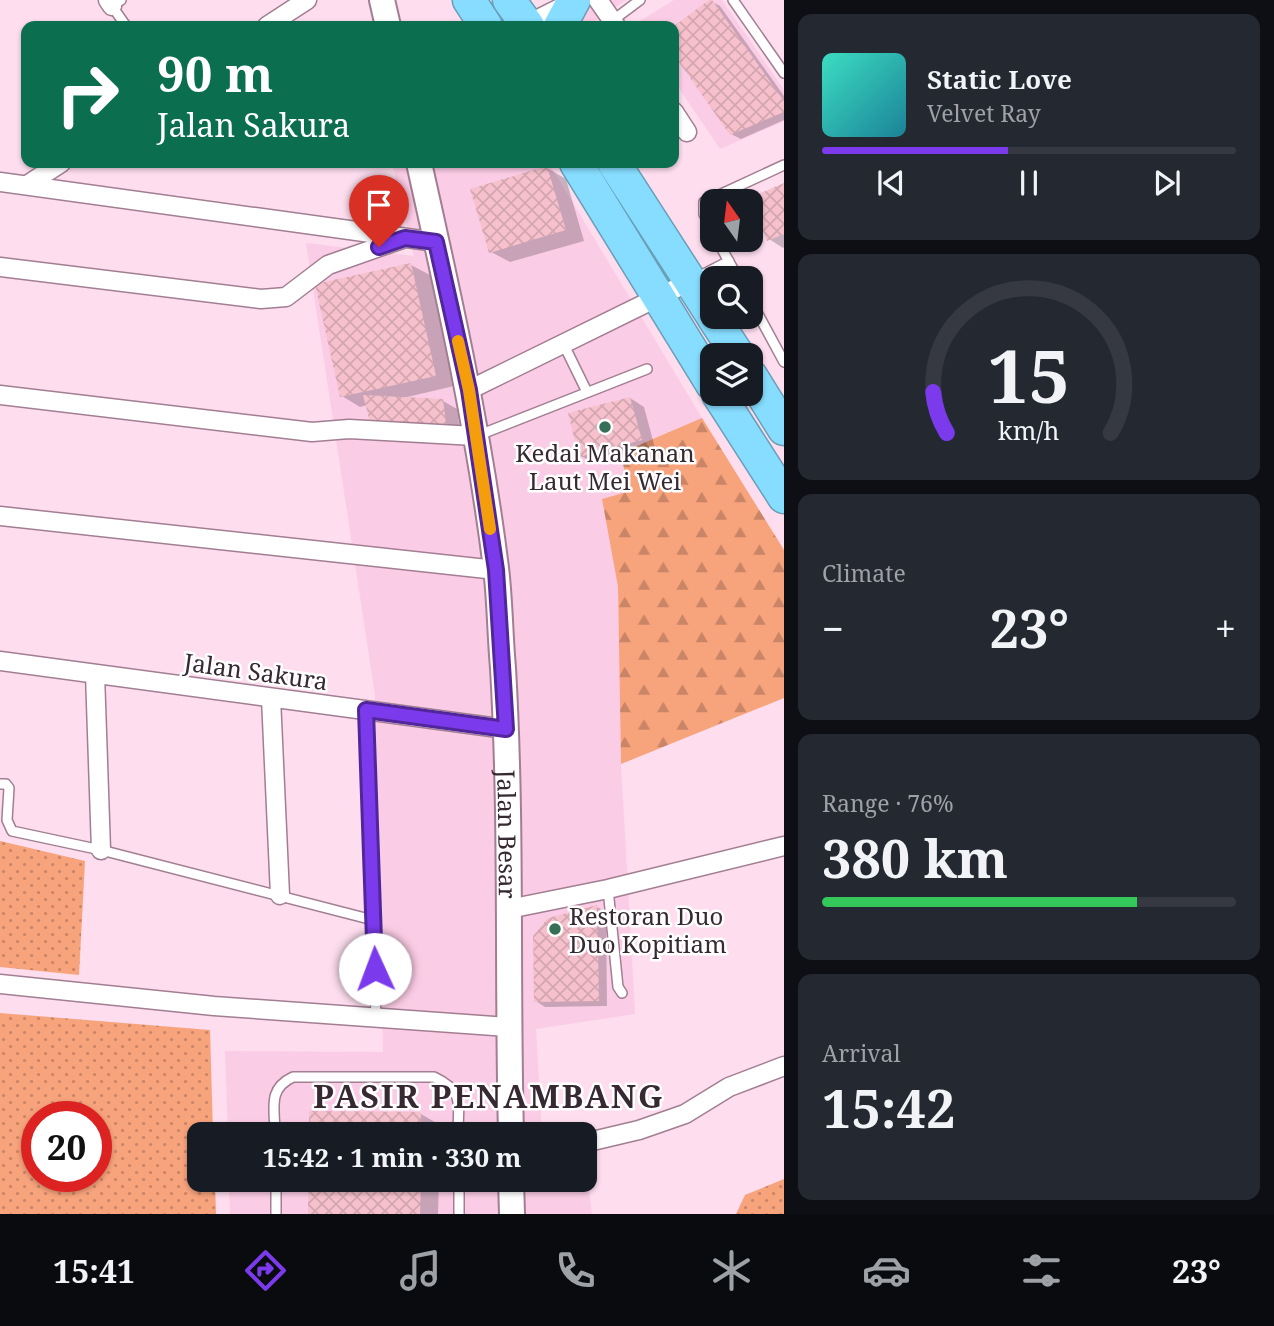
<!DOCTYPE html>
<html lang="en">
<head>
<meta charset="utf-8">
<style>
	:root { --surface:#171b24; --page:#242831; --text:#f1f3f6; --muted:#9ea1a6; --line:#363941; --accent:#7c3aed }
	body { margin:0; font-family:"Noto Serif",serif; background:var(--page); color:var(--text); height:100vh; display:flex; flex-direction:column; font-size:26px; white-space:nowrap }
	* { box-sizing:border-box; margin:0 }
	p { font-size:23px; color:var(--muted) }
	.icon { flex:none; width:38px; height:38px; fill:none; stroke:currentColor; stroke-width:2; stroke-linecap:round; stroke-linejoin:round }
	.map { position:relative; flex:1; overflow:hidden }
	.sheet { display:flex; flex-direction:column; gap:14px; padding:14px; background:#0d0f14; width:490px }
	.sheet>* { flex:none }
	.top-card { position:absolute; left:21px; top:21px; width:658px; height:147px; border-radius:14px; box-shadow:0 2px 5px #0004; background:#0b6e4f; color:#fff; overflow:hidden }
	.needle { width:46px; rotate:346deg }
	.buttons { position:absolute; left:700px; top:189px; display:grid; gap:14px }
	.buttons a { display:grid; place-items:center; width:63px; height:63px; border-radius:14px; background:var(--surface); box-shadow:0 2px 5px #0004; font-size:35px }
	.speed { position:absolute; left:21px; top:1101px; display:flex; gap:14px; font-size:35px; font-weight:700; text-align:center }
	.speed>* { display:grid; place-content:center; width:91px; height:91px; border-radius:50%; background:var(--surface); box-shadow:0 2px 5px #0004; line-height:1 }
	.speed .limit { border:10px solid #d22; background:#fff; color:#111 }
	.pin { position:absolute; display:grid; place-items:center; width:60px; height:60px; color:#fff; margin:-72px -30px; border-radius:50% 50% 50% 0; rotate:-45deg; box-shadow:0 0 7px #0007 }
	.pin .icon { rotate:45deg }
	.me { position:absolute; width:77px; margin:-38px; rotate:358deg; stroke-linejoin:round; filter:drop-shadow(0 0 5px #0008) }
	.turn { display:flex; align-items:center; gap:24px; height:147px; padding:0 21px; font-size:32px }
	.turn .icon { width:91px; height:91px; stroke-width:2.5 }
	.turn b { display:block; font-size:49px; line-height:60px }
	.big { font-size:52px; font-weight:700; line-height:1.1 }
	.sheet .tile { flex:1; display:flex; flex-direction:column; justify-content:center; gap:10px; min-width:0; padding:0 24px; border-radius:14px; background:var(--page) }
	.sheet .dial { align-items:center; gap:0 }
	.dial svg { height:182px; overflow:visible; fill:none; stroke:var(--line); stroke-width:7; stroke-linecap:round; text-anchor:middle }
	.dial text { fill:var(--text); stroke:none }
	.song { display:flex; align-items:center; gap:21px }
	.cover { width:84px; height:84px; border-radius:10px; background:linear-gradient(135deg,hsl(170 70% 55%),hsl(190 70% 35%)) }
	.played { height:7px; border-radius:4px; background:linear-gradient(90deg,var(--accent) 45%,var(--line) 45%) }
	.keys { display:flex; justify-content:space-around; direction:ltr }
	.heat { display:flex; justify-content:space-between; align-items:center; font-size:38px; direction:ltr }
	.charge { height:10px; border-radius:5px; background:linear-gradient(90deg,#34c759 76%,var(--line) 0) }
	.trip { position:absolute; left:187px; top:1122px; width:410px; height:70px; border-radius:14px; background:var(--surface); box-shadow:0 2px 5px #0004; font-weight:700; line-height:70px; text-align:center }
	.tabs { display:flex; height:112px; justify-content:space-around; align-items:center; background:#090b0e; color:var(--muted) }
	.tabs .icon { width:49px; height:49px }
	.tabs .selected { color:var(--accent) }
	.tabs b { font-size:32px; color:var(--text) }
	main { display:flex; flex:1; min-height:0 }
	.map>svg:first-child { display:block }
</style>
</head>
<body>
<main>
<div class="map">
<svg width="784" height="1214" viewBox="0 0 784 1214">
	<defs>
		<pattern id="grass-dots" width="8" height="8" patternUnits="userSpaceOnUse" patternTransform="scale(1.75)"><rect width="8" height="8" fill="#f7a37c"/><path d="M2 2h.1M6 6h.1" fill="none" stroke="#c98566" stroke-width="1.8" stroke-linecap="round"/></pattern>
		<pattern id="forest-firs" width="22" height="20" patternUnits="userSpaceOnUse" patternTransform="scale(1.75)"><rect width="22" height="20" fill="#f7a37c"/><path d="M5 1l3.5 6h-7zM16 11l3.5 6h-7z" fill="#c98566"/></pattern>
		<pattern id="building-cross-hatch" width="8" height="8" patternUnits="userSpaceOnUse" patternTransform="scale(1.75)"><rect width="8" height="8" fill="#f6c1cc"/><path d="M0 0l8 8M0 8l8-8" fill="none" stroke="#d4a6b0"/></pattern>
	</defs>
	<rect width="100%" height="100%" fill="#fdddee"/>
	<!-- built -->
	<path fill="#fbcce5" d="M557,0H626L587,26H576Z
		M674,0H722L784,90V121L720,149L674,81V26H636L635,24Z
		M392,163H549L702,418L620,453L630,491L602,499L618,587L621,764L635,1014L536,1029L542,1134H228L225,1051L383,1052L375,695L306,243L414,256Z
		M585,1157L592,1214H230L229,1180H584Z"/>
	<!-- grass -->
	<path fill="url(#grass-dots)" fill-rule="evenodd" d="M0,841L85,861L79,975L0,967Z
		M0,1013L210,1030L213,1134H200V1180H215L216,1214H0ZM37,1116H96V1176H37Z
		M784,1179V1214H736L745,1195Z"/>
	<!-- forest -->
	<path fill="url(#forest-firs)" d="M702,418L784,550V698L621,764L618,587L602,499L630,491L620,453Z"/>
	<!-- shadow -->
	<path fill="#0003" d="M711,1L720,6L784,96V120L741,139L731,134L674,52V28Z
		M547,168L566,179L584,241L510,262L491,252Z
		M784,185V247L783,248L769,239Z
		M411,265L430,275L454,386L403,398L443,401L457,409L461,438L367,405L360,407L342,396Z
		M630,398L644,407L655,448L595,464L581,456Z
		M597,907L606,912L607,1006L545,1007L536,1001Z
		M421,1114L440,1125L439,1134H310Z
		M310,1180H439L438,1214H309Z"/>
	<!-- building -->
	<path fill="url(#building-cross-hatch)" d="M709,0H712L784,101V112L730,135L674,55V26Z
		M547,166L566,230L489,253L470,189Z
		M784,183V234L767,241L749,198Z
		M411,263L436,376L340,397L315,284Z
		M363,395L443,399L447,431L371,426Z
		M630,397L642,440L579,457L568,413Z
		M597,905L599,1001L534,1002L533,936L548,918Z
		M309,1111L421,1112V1134H309Z
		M308,1180H421L420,1214H308Z"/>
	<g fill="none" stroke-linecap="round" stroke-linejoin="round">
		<defs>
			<path id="lane" d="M121,0L112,6L126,26
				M733,0L784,73
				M612,21L640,0
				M712,230L704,214V202L784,165
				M717,240L738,278
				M696,278L729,261
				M751,301L784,362
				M563,343L587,392
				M479,435L647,369
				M365,710L376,1017
				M0,784H6L9,788L7,820L12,831L101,850L373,920
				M608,889L618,987L622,993
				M275,1134C275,1109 267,1089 293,1077H434C465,1092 458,1103 458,1134
				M276,1180V1214
				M459,1180V1214"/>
			<path id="street" d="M108,0L112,6
				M598,0L616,26
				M267,26L307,0
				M524,26L570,3
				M674,112L687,132
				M0,182L436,242
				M27,185L61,163
				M0,267L261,299L286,297L328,265L402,239
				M469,390L691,281
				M0,395L312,432L349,429L475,436
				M0,516L496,570
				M0,661L506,729
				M95,674L101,850
				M271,698L280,895
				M509,909L608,889L784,846
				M0,984L214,1006L508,1027
				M584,1143L639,1130L685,1114L729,1087L784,1066"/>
			<g id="secondary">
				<path d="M382,0L388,26"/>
				<path id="s1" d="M419,163C449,297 479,431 496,568C500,601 500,635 503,668C512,823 507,979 511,1134"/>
				<path d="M511,1180L512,1214"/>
			</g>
			<path id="highway" d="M469,0L486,26
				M509,0L528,26
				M560,26L574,0
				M576,163L712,384
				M614,163L712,315
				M713,317L738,355
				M751,376L784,429
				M718,394L784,497"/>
		</defs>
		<!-- lane casing -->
		<use href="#lane" stroke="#a27e92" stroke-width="12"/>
		<!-- street casing -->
		<use href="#street" stroke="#a27e92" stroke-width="21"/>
		<!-- secondary casing -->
		<use href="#secondary" stroke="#a27e92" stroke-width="28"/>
		<!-- highway casing -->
		<use href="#highway" stroke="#6a9eb7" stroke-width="35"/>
		<!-- lane -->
		<use href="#lane" stroke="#fff" stroke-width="9"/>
		<!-- street -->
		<use href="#street" stroke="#fff" stroke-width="18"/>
		<!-- secondary -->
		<use href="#secondary" stroke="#fff" stroke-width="24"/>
		<!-- highway -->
		<use href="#highway" stroke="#86ddff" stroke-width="32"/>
	</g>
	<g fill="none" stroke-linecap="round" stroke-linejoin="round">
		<defs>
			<path id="route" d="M375,969L366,710L506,729L496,570L469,390L436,242L405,238L379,247"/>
		</defs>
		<!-- route casing -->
		<use href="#route" stroke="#51269a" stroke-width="18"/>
		<!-- route -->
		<use href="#route" stroke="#7c3aed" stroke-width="12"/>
		<!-- slow -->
		<path stroke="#f59e0b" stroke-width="12" d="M458,341L469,390L490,529"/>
	</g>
	<!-- markers -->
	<g fill="#356f58" stroke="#fff" stroke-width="2.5">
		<circle cx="605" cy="427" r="7"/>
		<circle cx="555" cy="929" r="7"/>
	</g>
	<g text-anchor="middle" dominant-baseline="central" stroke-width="5" stroke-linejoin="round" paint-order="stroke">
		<!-- poi labels -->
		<g font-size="24" fill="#372931" stroke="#fff">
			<text x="605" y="452">Kedai Makanan<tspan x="605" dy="28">Laut Mei Wei</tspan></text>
			<text x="569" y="915" text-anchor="start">Restoran Duo<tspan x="569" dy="28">Duo Kopitiam</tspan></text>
		</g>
		<!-- street labels -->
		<g font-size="24" fill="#372931" stroke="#fff">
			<text transform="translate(256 671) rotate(8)">Jalan Sakura</text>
			<text stroke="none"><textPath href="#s1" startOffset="679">Jalan Besar</textPath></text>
		</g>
		<!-- district labels -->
		<g font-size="32" font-weight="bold" letter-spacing="2" fill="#372931" stroke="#fff">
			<text x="489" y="1095">PASIR PENAMBANG</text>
		</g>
	</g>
</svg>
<div class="buttons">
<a><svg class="needle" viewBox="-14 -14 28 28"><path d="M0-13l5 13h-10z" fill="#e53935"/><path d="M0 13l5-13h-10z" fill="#9ea1a6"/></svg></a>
<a><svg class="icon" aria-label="search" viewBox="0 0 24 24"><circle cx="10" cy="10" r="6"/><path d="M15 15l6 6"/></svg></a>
<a><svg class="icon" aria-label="layers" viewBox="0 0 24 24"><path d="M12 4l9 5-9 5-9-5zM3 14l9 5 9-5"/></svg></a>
</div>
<div class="speed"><div class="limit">20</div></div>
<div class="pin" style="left:379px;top:247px;background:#d93025"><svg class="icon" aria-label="arrive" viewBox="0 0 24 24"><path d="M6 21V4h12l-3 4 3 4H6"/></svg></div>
<svg class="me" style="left:375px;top:969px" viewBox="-20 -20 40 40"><circle r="19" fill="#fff"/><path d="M0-13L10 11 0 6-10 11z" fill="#7c3aed"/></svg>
<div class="trip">15:42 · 1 min · 330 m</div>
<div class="top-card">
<div class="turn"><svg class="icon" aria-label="right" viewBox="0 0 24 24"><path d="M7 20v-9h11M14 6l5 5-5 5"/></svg><div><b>90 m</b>Jalan Sakura</div></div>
</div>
</div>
<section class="sheet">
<div class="tile">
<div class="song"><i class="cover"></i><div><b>Static Love</b><p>Velvet Ray</p></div></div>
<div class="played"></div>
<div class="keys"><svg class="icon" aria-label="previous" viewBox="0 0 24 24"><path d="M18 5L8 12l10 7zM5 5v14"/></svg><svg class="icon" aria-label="pause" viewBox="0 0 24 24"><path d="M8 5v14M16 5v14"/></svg><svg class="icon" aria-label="next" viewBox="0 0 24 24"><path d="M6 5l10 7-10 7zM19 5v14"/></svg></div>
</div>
<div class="tile dial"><svg viewBox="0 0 100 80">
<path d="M14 69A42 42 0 1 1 86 69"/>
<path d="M14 69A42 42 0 0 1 8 51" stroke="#7c3aed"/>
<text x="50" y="56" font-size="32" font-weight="700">15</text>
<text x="50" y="72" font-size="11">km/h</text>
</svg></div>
<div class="tile"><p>Climate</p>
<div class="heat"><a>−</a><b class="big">23°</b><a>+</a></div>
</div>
<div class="tile"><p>Range · 76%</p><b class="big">380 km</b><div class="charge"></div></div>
<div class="tile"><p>Arrival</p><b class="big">15:42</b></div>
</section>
</main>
<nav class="tabs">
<b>15:41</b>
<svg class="icon selected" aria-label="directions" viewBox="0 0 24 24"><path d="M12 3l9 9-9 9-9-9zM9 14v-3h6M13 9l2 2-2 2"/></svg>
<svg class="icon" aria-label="music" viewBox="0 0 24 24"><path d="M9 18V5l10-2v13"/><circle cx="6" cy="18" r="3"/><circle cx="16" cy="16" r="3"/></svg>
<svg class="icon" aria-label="phone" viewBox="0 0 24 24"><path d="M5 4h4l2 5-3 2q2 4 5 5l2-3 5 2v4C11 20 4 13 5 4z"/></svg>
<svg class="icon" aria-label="climate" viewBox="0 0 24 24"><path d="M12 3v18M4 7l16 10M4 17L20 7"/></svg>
<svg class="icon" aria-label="car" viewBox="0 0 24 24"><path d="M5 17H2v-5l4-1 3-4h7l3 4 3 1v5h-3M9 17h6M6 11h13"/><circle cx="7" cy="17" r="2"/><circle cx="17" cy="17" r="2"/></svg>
<svg class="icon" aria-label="filters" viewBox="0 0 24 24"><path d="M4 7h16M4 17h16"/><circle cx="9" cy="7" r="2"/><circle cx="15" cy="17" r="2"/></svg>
<b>23°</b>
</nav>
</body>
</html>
